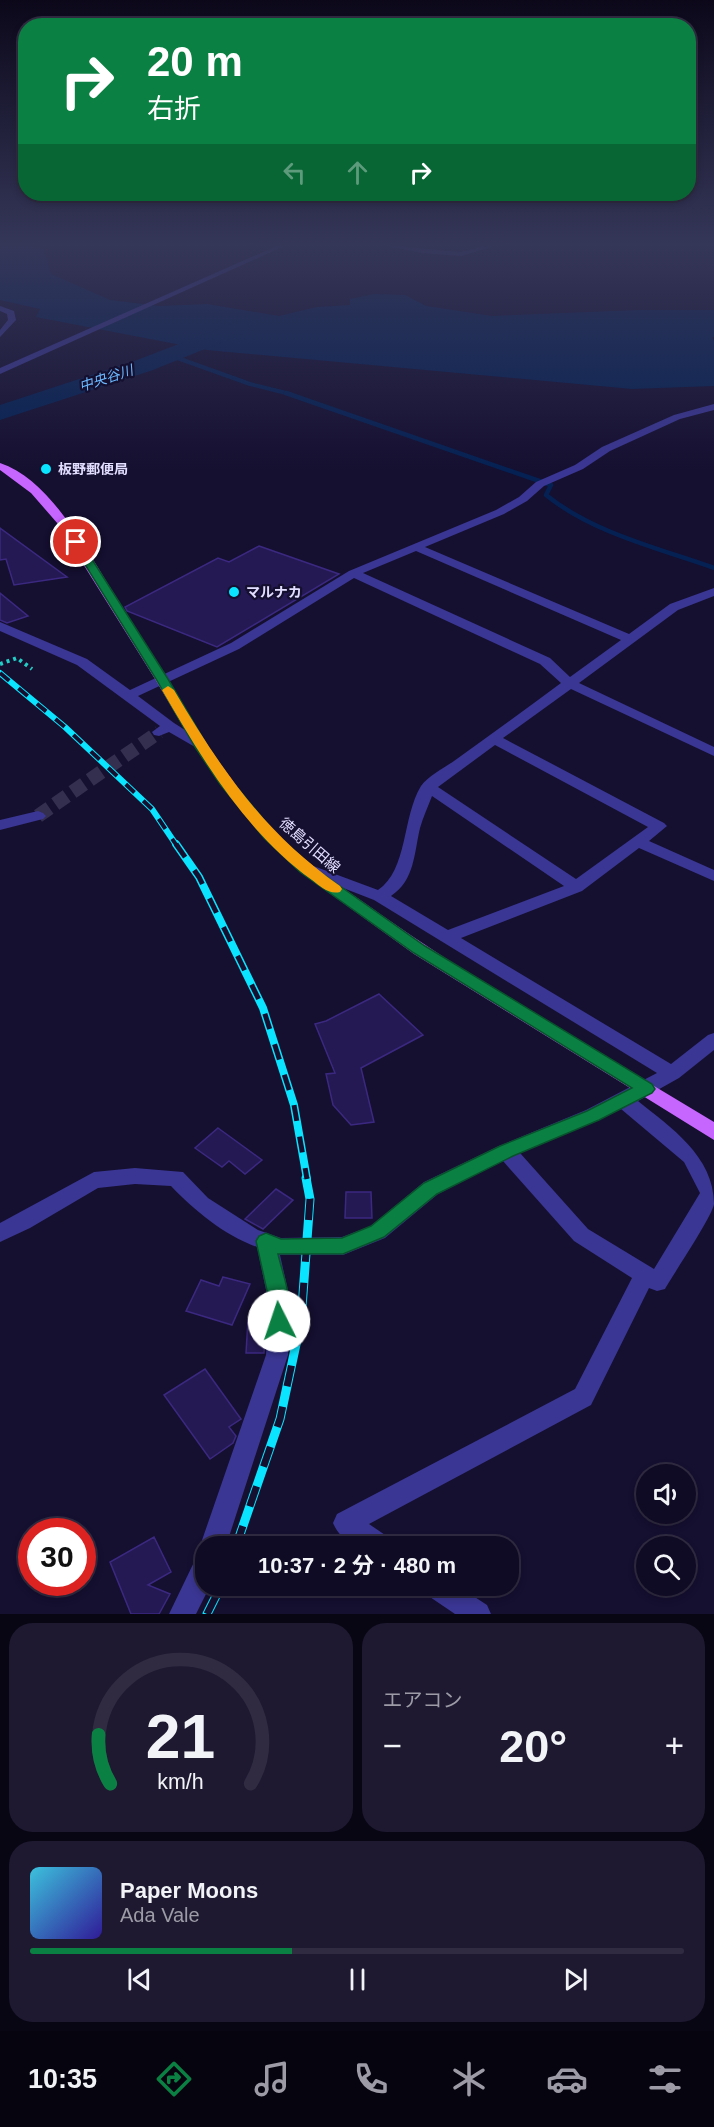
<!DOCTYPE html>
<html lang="ja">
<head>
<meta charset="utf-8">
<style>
	:root { --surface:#100b24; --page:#1e1931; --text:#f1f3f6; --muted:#9c9ba6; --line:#302b41; --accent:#0b8043 }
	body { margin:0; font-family:Arial,"Noto Sans JP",sans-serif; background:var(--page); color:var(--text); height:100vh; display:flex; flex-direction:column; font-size:22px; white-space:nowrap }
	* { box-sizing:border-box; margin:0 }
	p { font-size:20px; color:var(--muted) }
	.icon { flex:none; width:33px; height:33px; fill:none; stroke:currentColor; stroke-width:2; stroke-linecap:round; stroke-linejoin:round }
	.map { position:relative; height:1614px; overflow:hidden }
	.drawer { display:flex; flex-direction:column; gap:9px; padding:9px; background:#090614; flex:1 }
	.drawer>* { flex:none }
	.banner { position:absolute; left:18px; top:18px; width:678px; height:183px; border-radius:24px; box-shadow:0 3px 9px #0003,0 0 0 2px var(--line); background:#0b8043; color:#fff; overflow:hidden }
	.fabs { position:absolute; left:636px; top:1464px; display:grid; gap:12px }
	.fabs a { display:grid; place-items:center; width:60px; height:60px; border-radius:50%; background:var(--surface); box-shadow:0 3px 9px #0003,0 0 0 2px var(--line); font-size:30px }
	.speed { position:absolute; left:18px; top:1518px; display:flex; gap:12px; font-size:30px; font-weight:700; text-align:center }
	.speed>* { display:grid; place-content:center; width:78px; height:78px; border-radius:50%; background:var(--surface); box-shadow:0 3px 9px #0003,0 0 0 2px var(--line); line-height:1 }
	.speed .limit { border:9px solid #d22; background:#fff; color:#111 }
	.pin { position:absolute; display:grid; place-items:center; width:51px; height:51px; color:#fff; margin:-26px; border:3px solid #fff; border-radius:50%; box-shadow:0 2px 6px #0007 }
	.me { position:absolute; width:66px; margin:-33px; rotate:356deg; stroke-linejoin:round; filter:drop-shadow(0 0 4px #0008) }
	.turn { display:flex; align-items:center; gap:21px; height:126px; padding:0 30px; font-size:27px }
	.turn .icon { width:78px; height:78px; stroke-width:2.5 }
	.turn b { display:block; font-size:42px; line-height:51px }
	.lanes { display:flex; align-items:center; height:57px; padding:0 30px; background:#0003; justify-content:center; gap:30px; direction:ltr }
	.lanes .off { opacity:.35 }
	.big { font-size:45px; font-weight:700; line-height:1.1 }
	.drawer .tile { flex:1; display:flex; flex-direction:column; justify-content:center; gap:9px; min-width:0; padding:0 21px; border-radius:24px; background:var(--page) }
	.drawer .dial { align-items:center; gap:0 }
	.dial svg { height:156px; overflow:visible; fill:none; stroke:var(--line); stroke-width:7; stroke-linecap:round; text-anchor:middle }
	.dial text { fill:var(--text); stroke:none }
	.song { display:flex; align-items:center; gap:18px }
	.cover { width:72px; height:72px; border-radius:9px; background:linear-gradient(135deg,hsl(190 70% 55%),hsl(250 70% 35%)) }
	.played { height:6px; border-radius:3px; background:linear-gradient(90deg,var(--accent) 40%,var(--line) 40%) }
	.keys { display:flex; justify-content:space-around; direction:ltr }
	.heat { display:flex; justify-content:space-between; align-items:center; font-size:33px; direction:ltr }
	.drawer .tiles { flex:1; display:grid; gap:9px; grid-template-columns:1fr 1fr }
	.tile:last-child { grid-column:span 2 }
	.trip { position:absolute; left:195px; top:1536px; width:324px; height:60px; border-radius:24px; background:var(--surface); box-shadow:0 3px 9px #0003,0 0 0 2px var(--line); font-weight:700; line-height:60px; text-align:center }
	.tabs { display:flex; height:96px; justify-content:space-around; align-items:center; background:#06040e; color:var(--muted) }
	.tabs .icon { width:42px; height:42px }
	.tabs .active { color:var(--accent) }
	.tabs b { font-size:27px; color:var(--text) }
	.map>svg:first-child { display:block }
</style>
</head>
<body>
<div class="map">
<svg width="714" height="1614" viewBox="0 0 714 1614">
	<rect width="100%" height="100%" fill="#150f30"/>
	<!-- water -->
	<path fill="#052153" d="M0,244H29L44,250L51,274L110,300L160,306L207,304L279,316L317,307L350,305V299L374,294L405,295L426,306L492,316L641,310H714V337H712L714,341V386L632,389L207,350L36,317L40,309L0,300Z"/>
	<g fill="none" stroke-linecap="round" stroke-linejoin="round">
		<!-- stream-far1 -->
		<path stroke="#052153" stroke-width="4" d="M169,355L250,384L290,394"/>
		<!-- stream -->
		<path stroke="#052153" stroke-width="4.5" d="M286,393L551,485L546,495C593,533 658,548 714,568"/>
		<!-- river -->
		<path fill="#052153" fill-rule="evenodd" d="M239,321L247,322L250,327L247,332L153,370L0,420V405L137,360Z"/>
	</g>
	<!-- building -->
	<path fill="#251953" stroke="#3b2981" stroke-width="1.5" d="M0,528L67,577L14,585L6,559L0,560Z
		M259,546L339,574L217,647L127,611L125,607L218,558L229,562Z
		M0,593L28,616L7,623L0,620Z
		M379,994L423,1035L361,1068L374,1122L351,1125L333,1105L326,1074L335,1073L315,1024L326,1021Z
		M218,1128L262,1160L245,1174L229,1161L222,1167L195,1148Z
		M276,1189L293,1200L263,1229L245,1219Z
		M346,1192H371L372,1218H345Z
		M223,1277L250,1284L232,1325L186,1311L201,1280L219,1286Z
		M248,1320H266L264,1353H246Z
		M205,1369L241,1419L229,1427L236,1436L233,1443L210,1459L164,1395Z
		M154,1537L171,1572L148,1585L170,1594L159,1614H131L110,1562Z"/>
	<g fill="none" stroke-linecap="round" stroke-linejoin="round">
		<!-- minor-tunnel -->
		<path stroke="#342e4f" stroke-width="14" stroke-dasharray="14 7" stroke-linecap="butt" d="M38,816L159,732"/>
		<!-- path -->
		<path stroke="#23cdc5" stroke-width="4" stroke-dasharray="3 4" stroke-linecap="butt" d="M0,664L17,658L32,669"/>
		<!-- minor -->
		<path fill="#3a3693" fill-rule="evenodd" d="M281,244H289L0,374V368Z
			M376,244L461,252L491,244H501L461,256L423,253Z
			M0,306L14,311L16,320L0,337V330L8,320L7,314L0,311Z
			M714,404V410L680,419L610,451L583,469L544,486L527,501L504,514L425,547L629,634L670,604L714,588V596L678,610L579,683L714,747V756L571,689L503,738L664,823L667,826L649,841L714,870V881L639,848L582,891L461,938L671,1064L708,1035L714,1033V1050L679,1078L638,1101C670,1127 714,1156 714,1204C712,1217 674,1273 665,1289L657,1291L649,1288L591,1405L369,1524L388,1537L392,1546C368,1546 344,1549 333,1523L337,1514L575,1389L632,1278L574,1241L503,1161L438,1194L385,1238L343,1255H280L291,1304L288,1355L226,1546H206V1586H210L196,1614H169L197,1556L203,1553L200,1546L266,1355L269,1304L257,1247C224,1235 195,1211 171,1186L135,1184L98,1188L30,1228L0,1242V1223L94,1172L135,1168L183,1172L208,1198L258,1230L281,1238L342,1237L371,1226L424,1182L499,1146L586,1110L657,1073L374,900L302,872L300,869L308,864L378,890C408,870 402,817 421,786C428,776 444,768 454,761C490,735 526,709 561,683L540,664L354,578L239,649L138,696L174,723L207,744L209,747L202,751L169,732L159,736L154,735L152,732L160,726L77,665L0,631V622L87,659L130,690L231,643L349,571L496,510L519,497L536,482L575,465L602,447L674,415ZM416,551L621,640L570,677L550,658L363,573ZM495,745L648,827L576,879L438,787ZM432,796L564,886L448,930L391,896C415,880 414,853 420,828C423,817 428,807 432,796ZM621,1109L684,1162L700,1193L654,1269L588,1229L520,1153Z
			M38,811L43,813L46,816L43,819L0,830V820Z
			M423,1586H458L487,1605L491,1614H455L427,1595Z"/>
		<!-- major -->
		<path fill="#c765ff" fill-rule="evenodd" d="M0,463C51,480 86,550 113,592C146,644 177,697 210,749C229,777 251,806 274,831C305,864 344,888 380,914C487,989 602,1054 714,1122V1140L414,954L299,871L264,838L220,784L195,747L155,679L58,524L31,493L0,470Z"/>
		<defs>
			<path id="rail-far2" d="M0,673L65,727L152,809L177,846"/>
			<path id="rail-far1" d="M176,844L199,877L263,1008L294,1105L307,1179"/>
			<path id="rail" d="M236,1546L280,1419L301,1321L310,1199L306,1178
				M207,1614L221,1586"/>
		</defs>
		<!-- rail-far2 casing -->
		<use href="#rail-far2" stroke="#0ae4ff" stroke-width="6"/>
		<!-- rail-far1 casing -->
		<use href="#rail-far1" stroke="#0ae4ff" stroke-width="8"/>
		<!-- rail casing -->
		<use href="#rail" stroke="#0ae4ff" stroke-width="9"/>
		<!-- rail-far2 -->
		<use href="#rail-far2" stroke="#150f30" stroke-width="4" stroke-dasharray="12" stroke-linecap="butt"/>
		<!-- rail-far1 -->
		<use href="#rail-far1" stroke="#150f30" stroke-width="5" stroke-dasharray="16" stroke-linecap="butt"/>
		<!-- rail -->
		<use href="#rail" stroke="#150f30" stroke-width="7" stroke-dasharray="21" stroke-linecap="butt"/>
	</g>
	<!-- sky -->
	<linearGradient id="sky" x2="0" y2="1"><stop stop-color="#0c081a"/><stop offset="0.52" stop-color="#353759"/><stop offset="1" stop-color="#353759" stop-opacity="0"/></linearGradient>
	<rect width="714" height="470" fill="url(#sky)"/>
	<!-- route -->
	<path fill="#0b8043" stroke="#07532c" stroke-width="1.5" d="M72,540L81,542L168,679L208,747L230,779L274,832L310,865L425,946L652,1084L655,1089L652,1093L599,1120L513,1156L437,1194L384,1237L343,1254H278C283,1276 296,1306 286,1327L279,1330L272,1327L269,1321L270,1304L256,1241L259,1236L266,1233L281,1239L342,1238L371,1226L424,1183L500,1146L587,1111L632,1088L414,953L300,872L264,838L220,784L195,747L156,679L71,542Z"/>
	<!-- slow -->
	<path fill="#f59e0b" d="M168,686L174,690C221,769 264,833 340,886L342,889L340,892C329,895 320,886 312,880C246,833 202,759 162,690Z"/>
	<!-- markers -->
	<g fill="#0ae4ff" stroke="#150f30" stroke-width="2">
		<circle cx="46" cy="469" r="6"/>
		<circle cx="234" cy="592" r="6"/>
	</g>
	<g text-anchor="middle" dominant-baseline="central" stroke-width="4.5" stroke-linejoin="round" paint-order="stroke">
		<!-- far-water labels -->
		<g font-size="14" font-style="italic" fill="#6cb9ff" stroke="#150f30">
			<text transform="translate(106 378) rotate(-18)">中央谷川</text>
		</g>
		<!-- far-poi labels -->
		<g font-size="14" font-weight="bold" fill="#e2deff" stroke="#150f30" text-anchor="start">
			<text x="58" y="469">板野郵便局</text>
			<text x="246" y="592">マルナカ</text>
		</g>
		<!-- street labels -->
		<g font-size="15" fill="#e2deff" stroke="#150f30">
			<text transform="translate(310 845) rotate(41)">徳島引田線</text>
		</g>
	</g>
</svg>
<div class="fabs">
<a><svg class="icon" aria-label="sound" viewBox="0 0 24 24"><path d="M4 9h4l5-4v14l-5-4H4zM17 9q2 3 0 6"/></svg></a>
<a><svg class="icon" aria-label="search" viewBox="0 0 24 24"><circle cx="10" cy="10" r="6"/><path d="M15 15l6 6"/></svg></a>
</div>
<div class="speed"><div class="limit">30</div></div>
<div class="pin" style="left:76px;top:542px;background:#d93025"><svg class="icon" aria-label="arrive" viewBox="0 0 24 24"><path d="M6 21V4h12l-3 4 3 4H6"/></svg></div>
<svg class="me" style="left:279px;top:1321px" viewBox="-20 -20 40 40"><circle r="19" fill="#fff"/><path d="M0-13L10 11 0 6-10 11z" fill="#0b8043"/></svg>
<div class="trip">10:37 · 2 分 · 480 m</div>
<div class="banner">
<div class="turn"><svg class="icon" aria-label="right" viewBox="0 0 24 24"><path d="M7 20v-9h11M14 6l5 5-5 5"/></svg><div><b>20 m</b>右折</div></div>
<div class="lanes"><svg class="icon off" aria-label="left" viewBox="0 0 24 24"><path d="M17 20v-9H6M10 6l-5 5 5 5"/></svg><svg class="icon off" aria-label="ahead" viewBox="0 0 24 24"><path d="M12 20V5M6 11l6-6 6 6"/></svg><svg class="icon" aria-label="right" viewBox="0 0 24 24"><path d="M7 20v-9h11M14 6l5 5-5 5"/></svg></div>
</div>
</div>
<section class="drawer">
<div class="tiles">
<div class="tile dial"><svg viewBox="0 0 100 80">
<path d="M14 69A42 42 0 1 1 86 69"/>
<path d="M14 69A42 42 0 0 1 8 44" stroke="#0b8043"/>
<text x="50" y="56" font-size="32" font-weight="700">21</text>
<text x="50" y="72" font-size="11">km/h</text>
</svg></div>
<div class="tile"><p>エアコン</p>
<div class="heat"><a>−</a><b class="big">20°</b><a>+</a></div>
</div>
<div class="tile">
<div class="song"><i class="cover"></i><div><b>Paper Moons</b><p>Ada Vale</p></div></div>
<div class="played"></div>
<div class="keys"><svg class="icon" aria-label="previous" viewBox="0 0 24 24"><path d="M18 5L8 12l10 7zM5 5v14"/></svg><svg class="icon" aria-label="pause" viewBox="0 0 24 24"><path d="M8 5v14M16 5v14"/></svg><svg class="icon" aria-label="next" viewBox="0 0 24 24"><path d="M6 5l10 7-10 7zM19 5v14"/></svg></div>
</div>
</div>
</section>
<nav class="tabs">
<b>10:35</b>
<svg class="icon active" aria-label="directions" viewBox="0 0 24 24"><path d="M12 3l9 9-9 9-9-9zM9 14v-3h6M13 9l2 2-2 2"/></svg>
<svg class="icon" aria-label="music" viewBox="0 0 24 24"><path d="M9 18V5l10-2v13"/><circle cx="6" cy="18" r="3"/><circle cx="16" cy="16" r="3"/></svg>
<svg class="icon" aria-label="phone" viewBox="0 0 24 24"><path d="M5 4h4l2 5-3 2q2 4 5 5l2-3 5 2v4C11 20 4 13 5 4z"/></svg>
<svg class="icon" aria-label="climate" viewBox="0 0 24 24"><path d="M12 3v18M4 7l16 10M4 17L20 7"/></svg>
<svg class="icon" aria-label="car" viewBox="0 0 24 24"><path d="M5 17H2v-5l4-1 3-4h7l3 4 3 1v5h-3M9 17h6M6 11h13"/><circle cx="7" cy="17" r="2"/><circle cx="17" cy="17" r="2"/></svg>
<svg class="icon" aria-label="filters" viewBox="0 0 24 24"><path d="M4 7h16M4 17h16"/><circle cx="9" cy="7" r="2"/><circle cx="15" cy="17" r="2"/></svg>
</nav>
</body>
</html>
